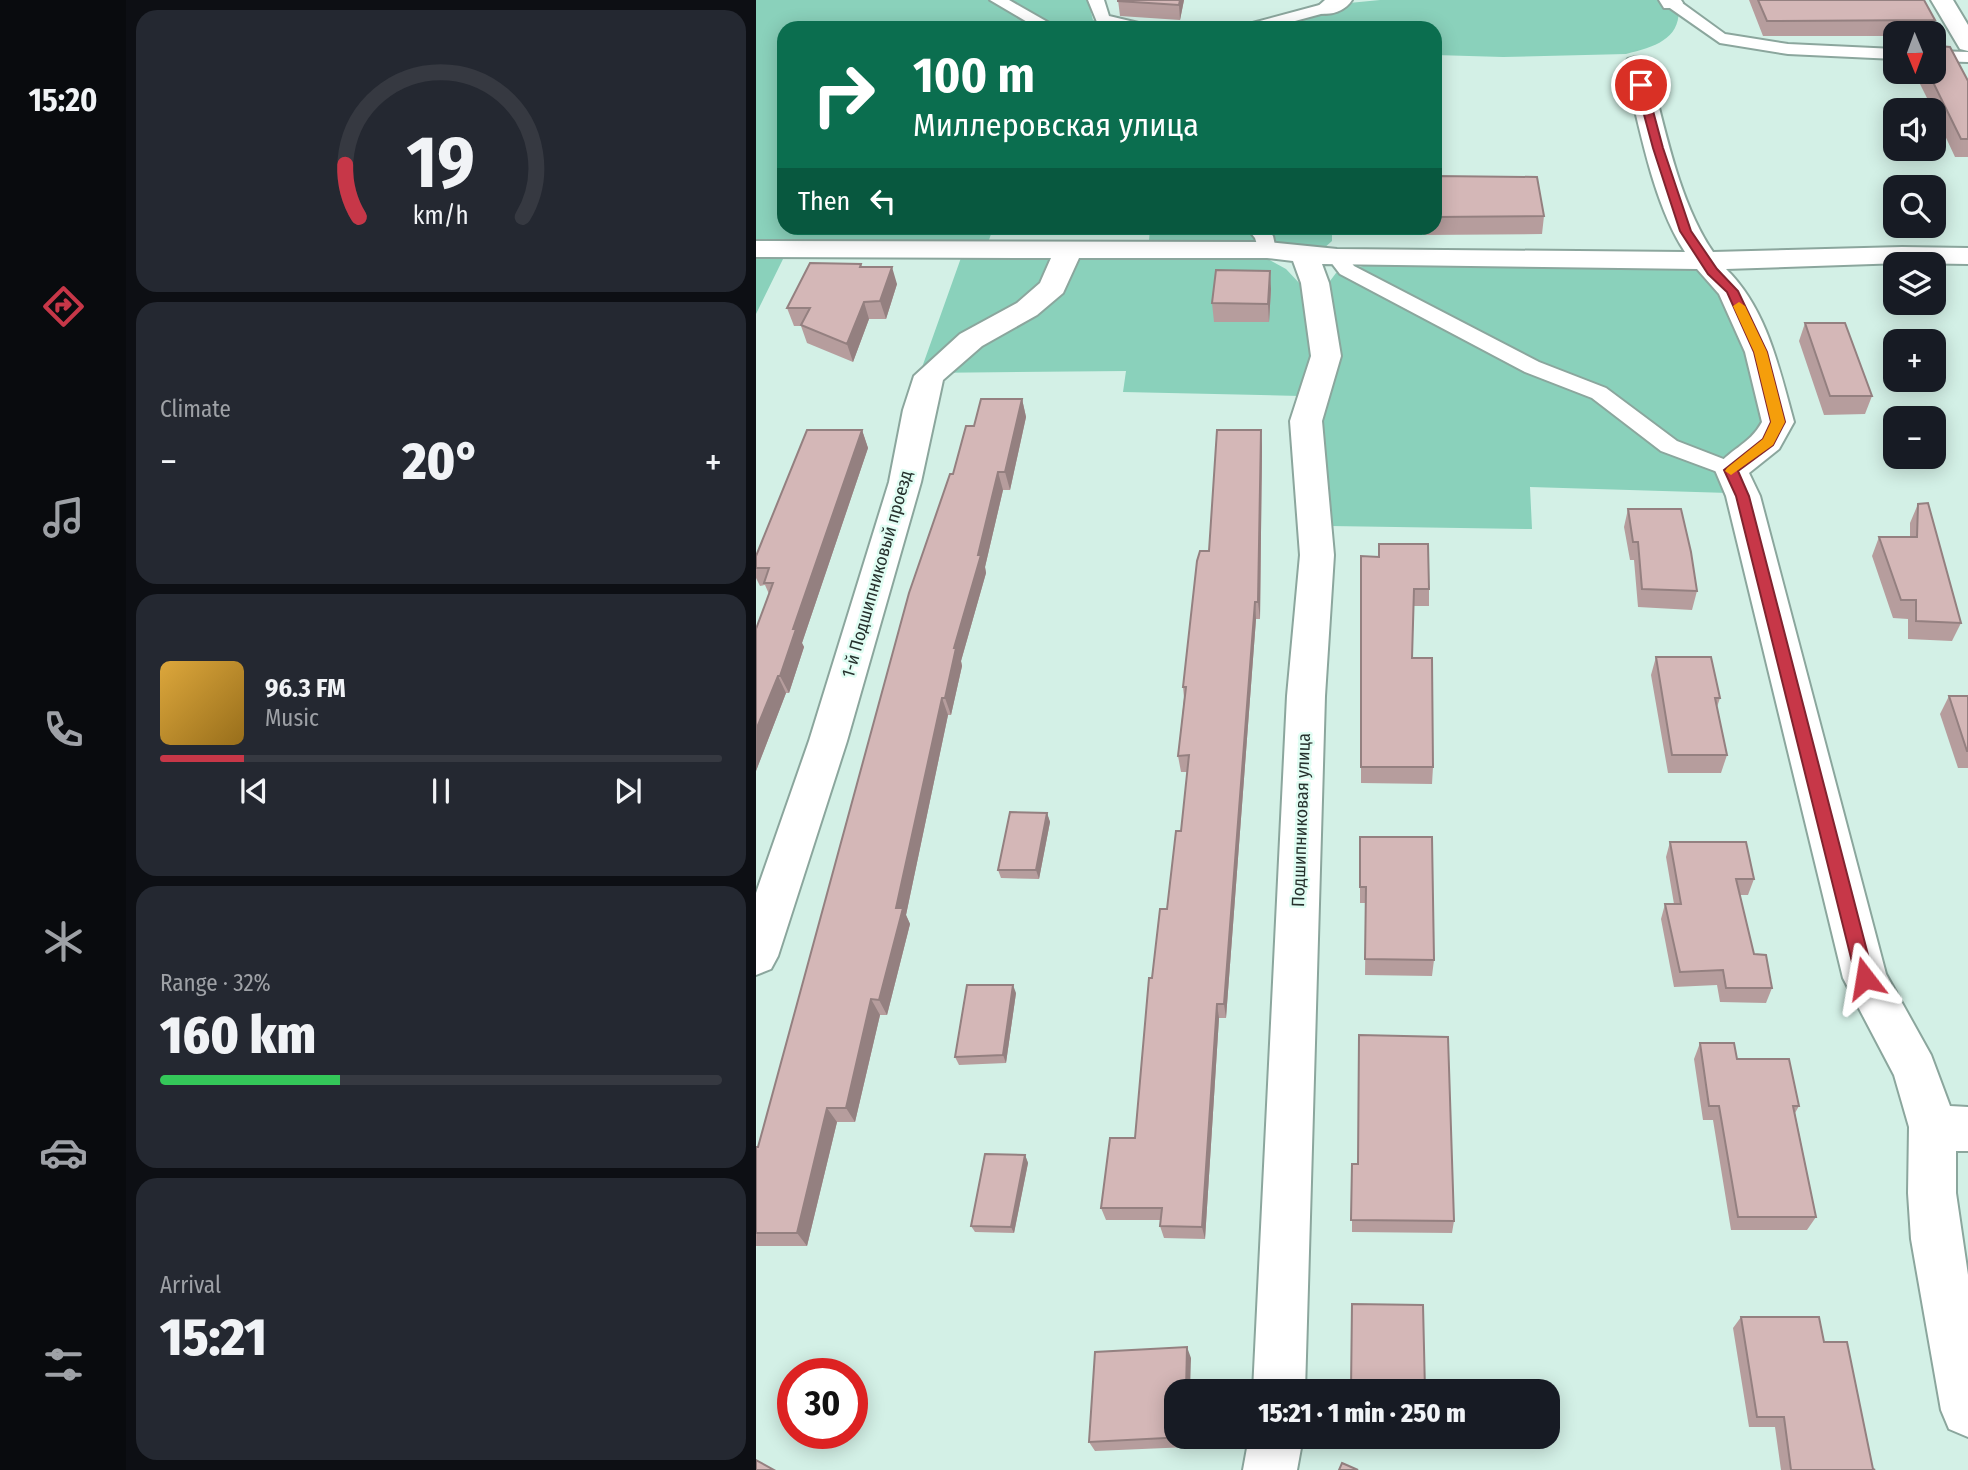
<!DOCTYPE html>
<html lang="en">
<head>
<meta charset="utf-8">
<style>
	:root { --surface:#171b24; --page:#242831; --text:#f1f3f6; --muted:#9ea1a6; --line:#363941; --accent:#c73748 }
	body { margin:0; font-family:"Fira Sans Condensed",sans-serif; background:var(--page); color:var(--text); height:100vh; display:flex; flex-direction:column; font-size:26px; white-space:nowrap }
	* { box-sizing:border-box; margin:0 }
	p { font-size:23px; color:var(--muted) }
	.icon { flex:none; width:38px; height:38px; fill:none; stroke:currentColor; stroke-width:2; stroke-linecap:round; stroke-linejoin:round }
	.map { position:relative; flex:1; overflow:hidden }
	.drawer { display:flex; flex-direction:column; gap:10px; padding:10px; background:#0d0f14; width:630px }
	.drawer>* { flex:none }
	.hud { position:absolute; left:21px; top:21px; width:665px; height:214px; border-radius:21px; box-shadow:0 4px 18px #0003; background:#0b6e4f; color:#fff; overflow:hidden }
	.needle { width:46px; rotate:179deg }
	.controls { position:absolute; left:1127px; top:21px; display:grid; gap:14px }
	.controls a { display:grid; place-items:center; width:63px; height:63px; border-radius:14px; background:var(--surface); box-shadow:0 4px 18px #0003; font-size:35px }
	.speed { position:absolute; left:21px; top:1358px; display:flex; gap:14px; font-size:35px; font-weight:700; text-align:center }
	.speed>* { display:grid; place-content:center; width:91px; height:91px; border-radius:50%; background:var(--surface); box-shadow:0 4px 18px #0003; line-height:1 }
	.speed .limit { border:10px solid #d22; background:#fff; color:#111 }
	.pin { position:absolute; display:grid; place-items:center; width:60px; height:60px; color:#fff; margin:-30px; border:4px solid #fff; border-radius:50%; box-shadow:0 2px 7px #0007 }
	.me { position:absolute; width:77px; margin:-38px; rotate:346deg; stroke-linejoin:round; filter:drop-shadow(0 0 5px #0008) }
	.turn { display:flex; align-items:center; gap:24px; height:147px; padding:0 21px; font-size:32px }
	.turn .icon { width:91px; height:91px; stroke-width:2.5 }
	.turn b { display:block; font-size:49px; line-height:60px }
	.then { display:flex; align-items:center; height:66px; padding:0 21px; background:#0003; gap:14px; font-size:26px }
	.big { font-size:52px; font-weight:800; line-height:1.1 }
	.drawer .tile { flex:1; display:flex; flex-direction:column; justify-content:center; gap:10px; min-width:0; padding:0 24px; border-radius:21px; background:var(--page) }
	.drawer .dial { align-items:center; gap:0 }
	.dial svg { height:182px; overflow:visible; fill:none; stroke:var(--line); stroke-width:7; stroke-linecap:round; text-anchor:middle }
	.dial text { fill:var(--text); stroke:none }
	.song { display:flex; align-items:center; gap:21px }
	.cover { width:84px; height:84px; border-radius:10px; background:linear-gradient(135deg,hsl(40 70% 55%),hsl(40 70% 35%)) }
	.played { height:7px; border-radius:4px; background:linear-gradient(90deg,var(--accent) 15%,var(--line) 15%) }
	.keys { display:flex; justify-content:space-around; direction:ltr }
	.heat { display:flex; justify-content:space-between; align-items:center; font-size:38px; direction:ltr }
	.charge { height:10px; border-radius:5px; background:linear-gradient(90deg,#34c759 32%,var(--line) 0) }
	.trip { position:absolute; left:408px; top:1379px; width:396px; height:70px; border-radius:21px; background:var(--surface); box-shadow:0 4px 18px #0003; font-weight:800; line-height:70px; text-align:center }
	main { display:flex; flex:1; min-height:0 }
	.menu { display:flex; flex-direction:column; width:126px; justify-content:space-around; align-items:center; background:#090b0e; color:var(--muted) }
	.menu .icon { width:49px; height:49px }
	.menu .on { color:var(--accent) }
	.menu b { font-size:32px; color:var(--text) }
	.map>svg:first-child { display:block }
</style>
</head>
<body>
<main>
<nav class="menu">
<b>15:20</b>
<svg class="icon on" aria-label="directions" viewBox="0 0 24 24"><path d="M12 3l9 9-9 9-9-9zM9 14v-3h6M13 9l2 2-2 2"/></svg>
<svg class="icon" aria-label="music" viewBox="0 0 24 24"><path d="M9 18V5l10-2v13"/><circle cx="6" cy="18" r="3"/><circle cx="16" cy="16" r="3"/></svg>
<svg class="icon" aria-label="phone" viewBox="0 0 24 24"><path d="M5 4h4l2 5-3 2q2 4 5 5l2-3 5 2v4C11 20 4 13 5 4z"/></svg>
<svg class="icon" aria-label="climate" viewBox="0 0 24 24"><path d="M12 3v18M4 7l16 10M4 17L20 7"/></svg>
<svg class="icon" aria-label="car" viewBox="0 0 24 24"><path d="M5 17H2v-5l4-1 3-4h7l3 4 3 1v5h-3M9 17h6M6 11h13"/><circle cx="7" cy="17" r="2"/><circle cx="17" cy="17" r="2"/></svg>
<svg class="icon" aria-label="filters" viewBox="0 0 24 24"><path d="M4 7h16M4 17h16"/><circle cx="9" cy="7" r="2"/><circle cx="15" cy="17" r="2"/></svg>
</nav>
<section class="drawer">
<div class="tile dial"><svg viewBox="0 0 100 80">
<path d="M14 69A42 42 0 1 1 86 69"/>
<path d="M14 69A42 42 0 0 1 8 46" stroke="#c73748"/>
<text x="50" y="56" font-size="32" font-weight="700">19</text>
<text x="50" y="72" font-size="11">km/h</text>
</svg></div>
<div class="tile"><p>Climate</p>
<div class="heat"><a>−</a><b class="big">20°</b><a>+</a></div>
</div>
<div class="tile">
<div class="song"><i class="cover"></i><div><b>96.3 FM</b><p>Music</p></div></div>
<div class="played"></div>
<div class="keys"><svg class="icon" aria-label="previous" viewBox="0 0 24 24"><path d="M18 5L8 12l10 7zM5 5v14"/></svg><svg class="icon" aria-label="pause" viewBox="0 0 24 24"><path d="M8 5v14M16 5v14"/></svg><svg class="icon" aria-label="next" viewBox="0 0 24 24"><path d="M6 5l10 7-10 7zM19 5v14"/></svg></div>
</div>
<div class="tile"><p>Range · 32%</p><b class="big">160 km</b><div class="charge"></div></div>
<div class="tile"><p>Arrival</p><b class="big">15:21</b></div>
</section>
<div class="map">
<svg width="1212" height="1470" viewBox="0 0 1212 1470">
	<rect width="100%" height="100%" fill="#d3f0e6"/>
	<!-- green -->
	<path fill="#8ad1bb" d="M0,0H332L337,20L378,28H28V228H237L233,240L0,243Z
		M624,0H922C928,38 902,46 870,54L747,57L679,55V28H509L585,10L593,3Z
		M394,228H576V241L567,249L393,241Z
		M206,255L508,257L530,269L546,286L557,353L544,396L367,392L370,371L164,373Z
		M28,257L0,314V259Z
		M611,265L921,266L946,272L967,291L996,352L1010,423L973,493L774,487L776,529L574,526L560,421L585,354L571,285L580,273Z"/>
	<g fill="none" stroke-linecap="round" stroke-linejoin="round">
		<defs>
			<path id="lane" d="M234,0H253L295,24L293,28H277L278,26Z
				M332,0H348L353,16L391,25L393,28H365L341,22Z
				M910,0H922L969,34L1032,44L1139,49V59L1032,54L964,43L911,6L908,3Z
				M571,3L579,8L576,11L513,28H487L489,25Z
				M1178,51L1212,52V62L1178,61Z
				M491,228H510L517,236L520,250L518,254H504L499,238Z
				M581,251L588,253L598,266L783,362L850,388L921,441L983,465L986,470L983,475L975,477L905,451L836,398L769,372L584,274L571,257Z"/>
			<path id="street" d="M569,0H596C589,11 575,16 563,13L560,8Z
				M903,0H925L927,3L924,8H908Z
				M1175,0H1197L1212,25V51L1204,49Z
				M880,57L888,59L892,64C908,124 922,201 957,252L1146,247L1212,248V264L1146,263L970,269C1011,309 1023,368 1038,422L1023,449L993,473L1004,496L1130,974L1175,1055L1194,1106L1212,1107V1151H1200V1193L1212,1275V1437L1193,1429L1185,1410L1155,1239L1152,1193L1153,1127L1138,1075L1087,978L970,496L959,470C971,450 994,445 1006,422L989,352L963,294L941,269L566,264L573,283L585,356L566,421L578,555L569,696L549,1391H497L531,696L544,555L534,421L555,356L545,283L537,261L511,258H323L307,293L281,315L226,346L187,380L165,482L91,741L22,956L15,969L0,975V893L53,741L133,482L147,410L158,376L204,334L261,303L284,283L295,258L0,257V241L511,242L581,249L929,252C896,202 883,123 868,64L872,59Z
				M493,1437H547L541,1470H487Z"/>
		</defs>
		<!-- lane casing -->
		<use href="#lane" stroke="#8ba69d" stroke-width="4"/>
		<!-- street casing -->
		<use href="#street" stroke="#8ba69d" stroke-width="4"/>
		<!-- lane -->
		<use href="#lane" fill="#fff" fill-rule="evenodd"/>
		<!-- street -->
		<use href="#street" fill="#fff" fill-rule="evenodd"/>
	</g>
	<!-- wall -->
	<path fill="#b69d9d" d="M362,0H428L424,20L364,16Z
		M993,0H1168L1179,20L1175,33H1139V36H1007Z
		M1158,72H1178L1212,81V157H1199L1178,112V110H1177Z
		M679,176L788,216L786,234L667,235L666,228H679Z
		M105,264L106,267L141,284L130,319H113L97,362L51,343L45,326H38L31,308Z
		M515,289L513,322H458L456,303Z
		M1049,323L1116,396L1109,414L1068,415L1043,341Z
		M266,399L270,417L254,490H247L229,567L230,573L205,661L206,666L195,715H192L150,915L154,924L131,1015H124L99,1122H81L51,1246H0V1147H2L197,474L218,426Z
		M106,430L112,448L46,643L48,647L33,693H30L0,771V629L13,594L9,585L4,586L0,578V556Z
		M505,430L506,447L504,619H500L470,1018H463L449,1239L408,1238L404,1226L405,1220H350L345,1208L379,1138L396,978L411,909L425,831L432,772H425L422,756L428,698L427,687L453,551Z
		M1162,504L1205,623L1196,641L1152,639V619L1137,618L1116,556L1123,537H1154V523Z
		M872,509L941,591L936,610L882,607L878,560H874L868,527Z
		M605,556L673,589V606H658L656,658L677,767L676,784L605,783Z
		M900,657L964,698L961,707L971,755L965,773H912L895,675Z
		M1193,696H1212V768H1202L1184,714Z
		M291,813L294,822L283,879L245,878L242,870Z
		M604,837L678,960L676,976L609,975L610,903H604Z
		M914,842L998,879L992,895H983L998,954L1016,988L1010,1003L964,1002L961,985L918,987L905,919L909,904H918L910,857Z
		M260,993L250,1063L203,1065L199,1057Z
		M944,1043L981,1059L1043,1106L1039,1113L1060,1217L1051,1230H975L957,1120H947L938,1059Z
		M269,1155L272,1163L258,1233L219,1232L215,1226Z
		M596,1164L698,1221L696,1233L596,1232Z
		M985,1317L1068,1342L1117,1469L1119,1470H1025L1019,1427H993L977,1328Z
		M435,1358L420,1437H433V1447L339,1451L333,1442Z"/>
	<!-- shaded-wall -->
	<path fill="#948080" d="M424,0H428L424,20L423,5Z
		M136,267L141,284L130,319L124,301Z
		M514,271L515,289L513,322L512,304Z
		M108,302L113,319L97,362L91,344Z
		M266,399L270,417L254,490L249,472Z
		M106,430L112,448L46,643L48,647L33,693L24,676L37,629Z
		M505,430L506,447L504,619L502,602Z
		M242,472L247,490L229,567L230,573L205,661L206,666L195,715L189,698L198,648Z
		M499,602L500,619L470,1018L468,1004Z
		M22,676L30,693L0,771V730Z
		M186,698L192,715L150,915L154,924L131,1015L123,1000L140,908Z
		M291,813L294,822L283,879L280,870Z
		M257,985L260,993L250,1063L247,1055Z
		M115,999L124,1015L99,1122L90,1108Z
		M461,1004L463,1018L449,1239L446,1227Z
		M71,1108L81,1122L51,1246L41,1233Z
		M269,1155L272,1163L258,1233L255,1227Z
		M431,1347L435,1358L434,1391H430Z
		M429,1437H433V1447Z"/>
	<!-- building -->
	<path fill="#d4b7b7" stroke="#948080" stroke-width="2" d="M362,0H424L423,5L362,1Z
		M1002,0H1168L1179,20L1011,21Z
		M1181,43L1183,46L1194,47L1212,81V139H1205L1172,72H1178V45Z
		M679,176L781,177L788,216L679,217Z
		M54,263L105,264L104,267H136L124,301L108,302L91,344L45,325L54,308H31Z
		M460,270L514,271L512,304L456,303Z
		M1049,323H1089L1116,396H1074Z
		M225,399H266L249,472H242L222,555H225L198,648H200L189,698H186L140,908H147L123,1000L115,999L90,1108H71L41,1233H0V1147H2L153,593L194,474H197L210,426H218Z
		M51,430H106L37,629H40L24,676H22L0,730V629L17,583H8L13,568H0V556Z
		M461,430H505L502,602H499L468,1004H461L446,1227L404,1226L406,1208H345L354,1138H379L393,978H396L404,909H411L420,831H425L433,755L422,756L430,687H427L441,561L444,551H453Z
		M1172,503L1205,623L1160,621V600H1145L1123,537H1161L1162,504Z
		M872,509H925L935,552L941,591L886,589L882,542H877Z
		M623,544H672L673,589H658L656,658H676L677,767H605V556L623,557Z
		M900,657H955L964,698H959L971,755H916Z
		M1193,696H1212V751H1211Z
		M254,812L291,813L280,870H242Z
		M604,837H676L678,960L609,959L610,887H604Z
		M914,842H990L998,879H980L998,954L1010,955L1016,988H970L967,970L924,972L909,904H925Z
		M211,985H257L247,1055L199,1057Z
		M603,1035L692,1037L698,1221L595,1220L596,1164H602Z
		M944,1043H978L981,1059H1033L1043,1106H1037L1060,1217H982L963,1106H953Z
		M229,1154L269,1155L255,1227L215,1226Z
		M596,1304L667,1305L669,1391H595Z
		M985,1317H1063L1068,1342H1091L1117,1469L1119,1470H1035L1028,1417H1001Z
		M431,1347L430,1391H420V1437H429L333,1442L339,1352Z
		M0,1460L18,1470H0Z
		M586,1463L602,1470H583Z"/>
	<!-- route -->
	<path fill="#c73748" stroke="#81242f" stroke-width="2" d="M885,82L890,85L907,148L935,231L961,269L982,291L1011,352L1029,422L1017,445L982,471L993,496L1118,978L1116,984L1109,986L1103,984L1100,978L980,496L968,470L1007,439L1015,422L998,352L971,292L952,274L924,231L897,148L880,85Z"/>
	<!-- slow -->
	<path fill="#f59e0b" d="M983,302L989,306L1011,352L1029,422L1017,445L975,475L969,471L971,468L1007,439L1015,422L998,352L977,306Z"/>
	<g text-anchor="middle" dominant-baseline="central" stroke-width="5" stroke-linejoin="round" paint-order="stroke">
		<!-- street labels -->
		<g font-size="18" fill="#26312d" stroke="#e0fdf3">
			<text transform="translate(121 574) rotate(-74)">1-й Подшипниковый проезд</text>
			<text transform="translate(545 820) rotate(-88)">Подшипниковая улица</text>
		</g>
	</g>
</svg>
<div class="controls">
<a><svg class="needle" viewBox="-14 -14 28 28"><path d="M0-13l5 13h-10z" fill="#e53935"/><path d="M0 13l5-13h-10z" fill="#9ea1a6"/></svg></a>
<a><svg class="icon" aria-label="sound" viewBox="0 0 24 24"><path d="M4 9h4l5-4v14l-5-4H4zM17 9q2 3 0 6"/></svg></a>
<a><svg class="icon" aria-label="search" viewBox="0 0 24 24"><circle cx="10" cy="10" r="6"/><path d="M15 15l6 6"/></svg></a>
<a><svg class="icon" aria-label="layers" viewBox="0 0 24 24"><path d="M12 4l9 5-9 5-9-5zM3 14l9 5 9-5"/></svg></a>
<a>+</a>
<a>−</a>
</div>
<div class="speed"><div class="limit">30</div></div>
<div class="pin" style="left:885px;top:85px;background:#d93025"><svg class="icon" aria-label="arrive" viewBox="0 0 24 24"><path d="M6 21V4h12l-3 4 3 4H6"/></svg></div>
<svg class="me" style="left:1109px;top:978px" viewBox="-20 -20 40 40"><path d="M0-17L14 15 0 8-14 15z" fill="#c73748" stroke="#fff" stroke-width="4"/></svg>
<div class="trip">15:21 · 1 min · 250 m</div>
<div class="hud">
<div class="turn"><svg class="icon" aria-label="right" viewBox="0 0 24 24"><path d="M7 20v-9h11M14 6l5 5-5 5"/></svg><div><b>100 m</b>Миллеровская улица</div></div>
<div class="then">Then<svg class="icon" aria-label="left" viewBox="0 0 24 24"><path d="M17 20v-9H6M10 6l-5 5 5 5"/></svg></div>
</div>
</div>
</main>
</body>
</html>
